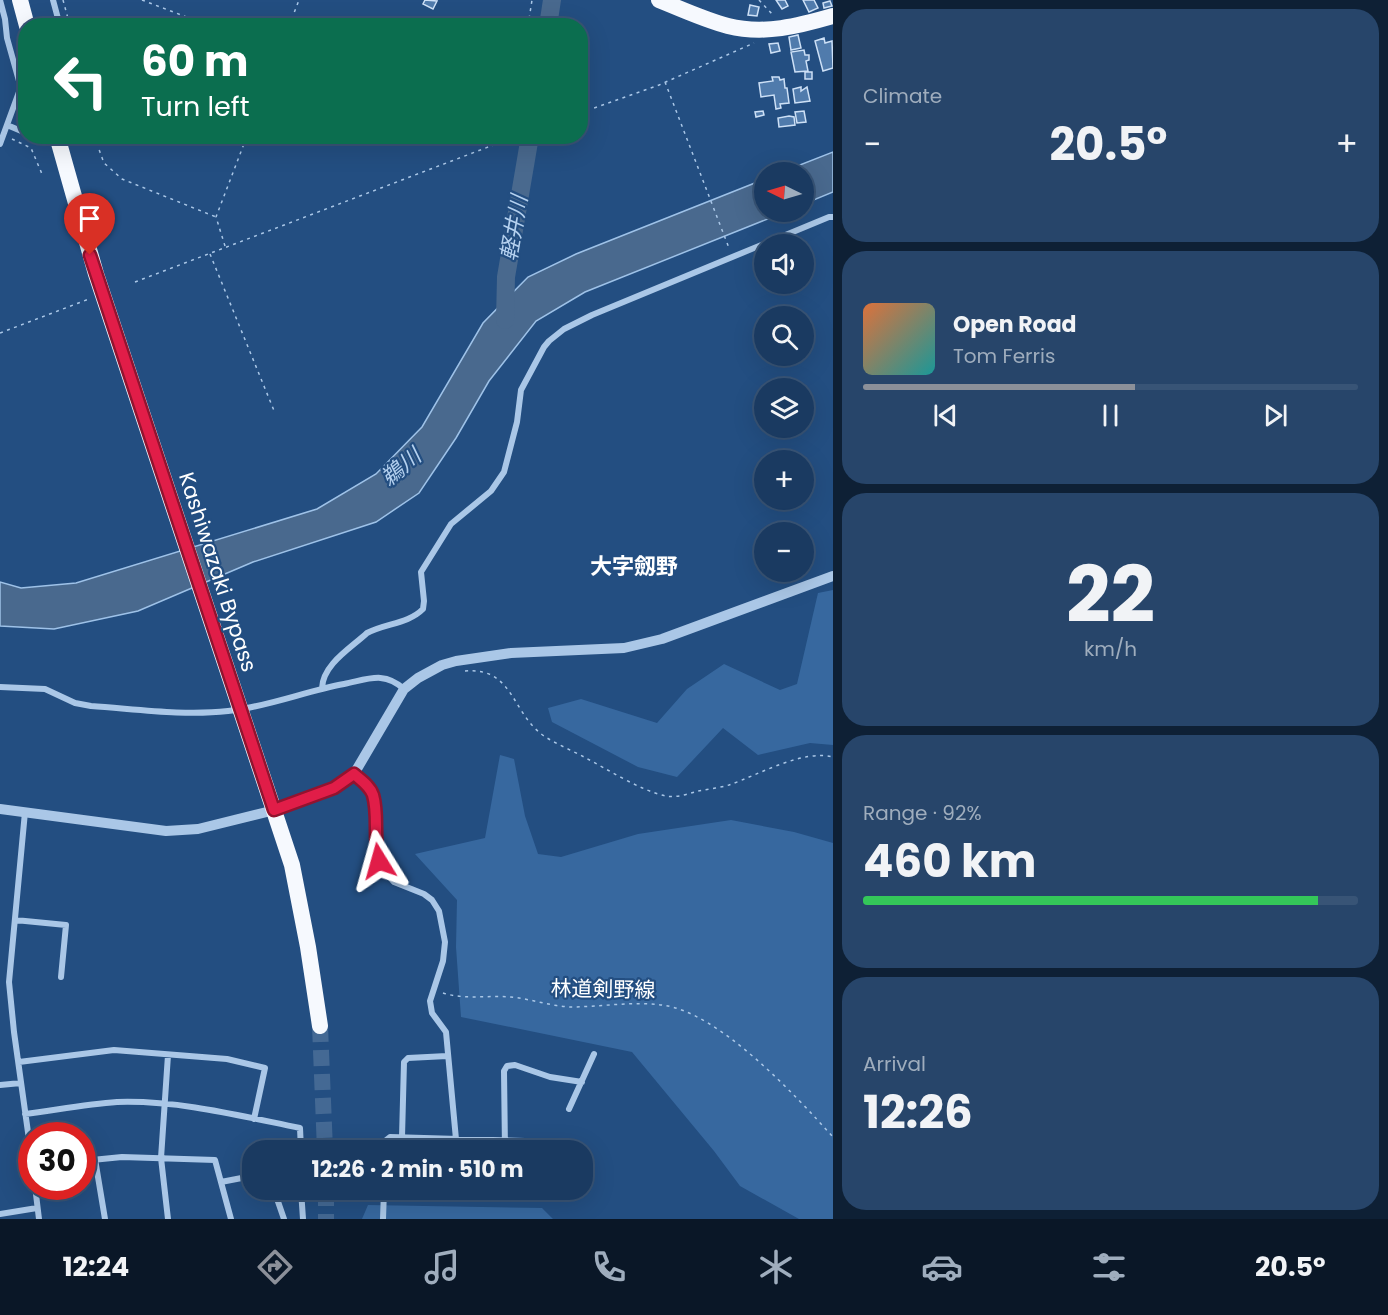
<!DOCTYPE html>
<html lang="en">
<head>
<meta charset="utf-8">
<style>
	:root { --surface:#1a3a61; --page:#27456a; --text:#f1f3f6; --muted:#9fadbd; --line:#385476; --accent:#8c9099 }
	body { margin:0; font-family:Poppins,"Noto Sans JP",sans-serif; background:var(--page); color:var(--text); height:100vh; display:flex; flex-direction:column; font-size:22px; white-space:nowrap }
	* { box-sizing:border-box; margin:0 }
	p { font-size:20px; color:var(--muted) }
	.icon { flex:none; width:33px; height:33px; fill:none; stroke:currentColor; stroke-width:2; stroke-linecap:round; stroke-linejoin:round }
	.map { position:relative; flex:1; overflow:hidden }
	.panel { display:flex; flex-direction:column; gap:9px; padding:9px; background:#0e2035; width:555px }
	.panel>* { flex:none }
	.hud { position:absolute; left:18px; top:18px; width:570px; height:126px; border-radius:24px; box-shadow:0 6px 24px #0002,0 0 0 2px var(--line); background:#0b6e4f; color:#fff; overflow:hidden }
	.needle { width:39px; rotate:275deg }
	.buttons { position:absolute; left:754px; top:162px; display:grid; gap:12px }
	.buttons a { display:grid; place-items:center; width:60px; height:60px; border-radius:50%; background:var(--surface); box-shadow:0 6px 24px #0002,0 0 0 2px var(--line); font-size:30px }
	.speed { position:absolute; left:18px; top:1122px; display:flex; gap:12px; font-size:30px; font-weight:700; text-align:center }
	.speed>* { display:grid; place-content:center; width:78px; height:78px; border-radius:50%; background:var(--surface); box-shadow:0 6px 24px #0002,0 0 0 2px var(--line); line-height:1 }
	.speed .limit { border:9px solid #d22; background:#fff; color:#111 }
	.pin { position:absolute; display:grid; place-items:center; width:51px; height:51px; color:#fff; margin:-62px -26px; border-radius:50% 50% 50% 0; rotate:-45deg; box-shadow:0 0 6px #0007 }
	.pin .icon { rotate:45deg }
	.me { position:absolute; width:66px; margin:-33px; rotate:352deg; stroke-linejoin:round; filter:drop-shadow(0 0 4px #0008) }
	.turn { display:flex; align-items:center; gap:21px; height:126px; padding:0 24px; font-size:27px }
	.turn .icon { width:78px; height:78px; stroke-width:2.5 }
	.turn b { display:block; font-size:42px; line-height:51px }
	.big { font-size:45px; font-weight:700; line-height:1.1 }
	.panel .card { flex:1; display:flex; flex-direction:column; justify-content:center; gap:9px; min-width:0; padding:0 21px; border-radius:24px; background:var(--page) }
	.panel .dial { align-items:center; gap:0 }
	.dial b { font-size:78px; line-height:1 }
	.song { display:flex; align-items:center; gap:18px }
	.cover { width:72px; height:72px; border-radius:9px; background:linear-gradient(135deg,hsl(20 70% 55%),hsl(180 70% 35%)) }
	.played { height:6px; border-radius:3px; background:linear-gradient(90deg,var(--accent) 55%,var(--line) 55%) }
	.keys { display:flex; justify-content:space-around; direction:ltr }
	.heat { display:flex; justify-content:space-between; align-items:center; font-size:33px; direction:ltr }
	.charge { height:9px; border-radius:4px; background:linear-gradient(90deg,#34c759 92%,var(--line) 0) }
	.trip { position:absolute; left:242px; top:1140px; width:351px; height:60px; border-radius:24px; background:var(--surface); box-shadow:0 6px 24px #0002,0 0 0 2px var(--line); font-weight:700; line-height:60px; text-align:center }
	.menu { display:flex; height:96px; justify-content:space-around; align-items:center; background:#0a1727; color:var(--muted) }
	.menu .icon { width:42px; height:42px }
	.menu .on { color:var(--accent) }
	.menu b { font-size:27px; color:var(--text) }
	main { display:flex; flex:1; min-height:0 }
	.map>svg:first-child { display:block }
</style>
</head>
<body>
<main>
<div class="map">
<svg width="833" height="1219" viewBox="0 0 833 1219">
	<rect width="100%" height="100%" fill="#234e81"/>
	<!-- green -->
	<path fill="#37689f" d="M833,590V745L810,743L758,755L723,728L677,777L638,767L552,722L548,708L581,699L657,723L687,689L724,664L780,690L797,684L818,593Z
		M500,755L514,759L525,816L538,854L561,857L638,834L731,820L794,832L833,843V1219H799L740,1186L714,1151L632,1052L461,1017L456,947L457,900L415,854L485,838Z
		M368,1205L542,1208L553,1219H362Z"/>
	<!-- water -->
	<path fill="#49698e" stroke="#9ec2e8" stroke-width="1.5" d="M833,152V192L804,204V172H782Z
		M765,179V212H785L585,292L536,321L489,381L456,438L419,493L376,522L253,562L138,611L54,629L0,626V582L21,588L76,583L317,509L376,474L422,427L483,323L528,277L576,254Z"/>
	<g fill="none" stroke-linecap="round" stroke-linejoin="round">
		<!-- river -->
		<path stroke="#49698e" stroke-width="18" d="M548,26L552,0
			M505,320L506,277L530,136"/>
	</g>
	<!-- building -->
	<path fill="#507bac" stroke="#cde0f6" stroke-width="1.5" d="M425,0L437,1L433,9L423,4Z
		M776,0H785L788,6L782,9Z
		M803,0H814L818,8L809,12Z
		M830,1L832,6L824,8L823,3Z
		M750,5L759,7L757,16L748,15Z
		M798,35L801,48L791,50L789,37Z
		M824,38L825,43L832,41L833,68L823,71L815,41Z
		M778,43L780,51L771,53L769,44Z
		M804,50L805,55H809V60L806,61L808,71L795,72L791,52Z
		M805,72H812V79H805Z
		M772,77H779L780,80L784,79L785,88H787L789,103L780,104L781,108L776,109L774,95L761,97L759,83L773,81Z
		M801,87V91L807,87L810,101L795,103L793,89Z
		M763,111L764,115L756,117L755,112Z
		M804,111L806,122L797,123L795,112Z
		M789,116L794,117L795,125L779,127L778,118Z"/>
	<g fill="none" stroke-linecap="round" stroke-linejoin="round">
		<!-- trunk-tunnel -->
		<path stroke="#446994" stroke-width="16" stroke-dasharray="16 8" stroke-linecap="butt" d="M320,1026L325,1150
			M326,1190V1219"/>
		<!-- path -->
		<path stroke="#aac7e7" stroke-width="1.5" stroke-dasharray="3 4.5" stroke-linecap="butt" d="M63,0L70,26
			M142,0L210,26
			M759,0L774,16
			M289,26L299,0
			M528,26L532,0
			M665,82L729,248
			M580,113L659,85L754,43
			M94,136L104,163L122,179L216,217
			M501,136L508,140V136
			M12,139L31,148L42,174
			M225,246L216,217L247,136
			M210,254L275,413
			M135,282L517,136
			M0,333L89,299
			M465,671C514,667 511,713 544,736C556,744 571,750 584,757C607,769 641,791 666,796C677,798 688,794 698,791C708,789 719,788 729,785C758,775 803,749 833,757
			M443,993C465,1000 489,995 511,997C531,999 550,1006 570,1007C600,1007 631,1001 662,1005C719,1012 795,1095 833,1137"/>
		<!-- minor -->
		<path stroke="#aac7e7" stroke-width="6" d="M53,0L60,26
			M26,56V60
			M7,125L26,133
			M35,136L40,138L41,136
			M0,144L19,92V81L7,38L5,19L0,0
			M0,687L45,689L75,703L91,706C136,709 183,716 228,711C267,707 306,691 344,684C369,679 384,671 404,689
			M322,688C323,664 351,648 367,633C386,623 408,624 423,609L424,601L421,572L451,524L491,491L504,472L517,422L521,390L544,347L549,341L564,329L592,315L829,217H833
			M354,774L365,784L372,793L375,847L379,861L385,872L394,882L424,894L432,900L439,911L445,942L443,961L430,1001L432,1013L446,1032L457,1150
			M25,812L9,982L14,1032L32,1161
			M15,920L66,925L61,977
			M168,1055L161,1158L168,1219
			M19,1062L114,1050L227,1059L265,1068L254,1119
			M0,1085L21,1083
			M569,1109L594,1054
			M25,1114C56,1110 87,1104 117,1102C179,1100 241,1116 300,1128L301,1150
			M402,1137L404,1062L408,1058L447,1056
			M385,1150V1141L390,1137L525,1141
			M505,1150L504,1071L507,1066L515,1065L550,1077L582,1082
			M95,1159L105,1219
			M82,1161L122,1157L215,1160L231,1219
			M221,1182L252,1176
			M35,1186L39,1219
			M274,1190L284,1219
			M301,1190L303,1219
			M384,1192L458,1198L463,1194L462,1190
			M0,1214L37,1208
			M383,1219L384,1190"/>
		<!-- tertiary -->
		<path stroke="#aac7e7" stroke-width="10" d="M0,809L166,831L198,829L275,810L334,788L354,774L404,689L418,678L442,665L456,661L511,653L624,648L662,639L833,576"/>
		<!-- trunk -->
		<path stroke="#f6f9fe" stroke-width="16" d="M20,0L27,26
			M659,0C681,9 705,20 728,26C764,35 799,26 833,16
			M57,136L96,274L292,865L308,947L320,1026"/>
	</g>
	<g fill="none" stroke-linecap="round" stroke-linejoin="round">
		<defs>
			<path id="route" d="M90,255L274,810L334,788L354,774C361,780 370,786 373,795C379,815 373,839 379,861"/>
		</defs>
		<!-- route casing -->
		<use href="#route" stroke="#92132f" stroke-width="15"/>
		<!-- route -->
		<use href="#route" stroke="#e11d48" stroke-width="10"/>
	</g>
	<g text-anchor="middle" dominant-baseline="central" stroke-width="4.5" stroke-linejoin="round" paint-order="stroke">
		<!-- street labels -->
		<g font-size="21" fill="#fff" stroke="#234e81">
			<text transform="translate(218 572) rotate(72)">Kashiwazaki Bypass</text>
			<text transform="translate(603 989) rotate(1)">林道剣野線</text>
		</g>
		<!-- water labels -->
		<g font-size="22" font-style="italic" fill="#b5d1ef" stroke="#234e81">
			<text transform="translate(514 228) rotate(-80)">軽井川</text>
			<text transform="translate(401 467) rotate(-40)">鵜川</text>
		</g>
		<!-- neighbourhood labels -->
		<g font-size="22" font-weight="bold" fill="#fff" stroke="#234e81">
			<text x="634" y="566">大字劔野</text>
		</g>
	</g>
</svg>
<div class="buttons">
<a><svg class="needle" viewBox="-14 -14 28 28"><path d="M0-13l5 13h-10z" fill="#e53935"/><path d="M0 13l5-13h-10z" fill="#9fadbd"/></svg></a>
<a><svg class="icon" aria-label="sound" viewBox="0 0 24 24"><path d="M4 9h4l5-4v14l-5-4H4zM17 9q2 3 0 6"/></svg></a>
<a><svg class="icon" aria-label="search" viewBox="0 0 24 24"><circle cx="10" cy="10" r="6"/><path d="M15 15l6 6"/></svg></a>
<a><svg class="icon" aria-label="layers" viewBox="0 0 24 24"><path d="M12 4l9 5-9 5-9-5zM3 14l9 5 9-5"/></svg></a>
<a>+</a>
<a>−</a>
</div>
<div class="speed"><div class="limit">30</div></div>
<div class="pin" style="left:90px;top:255px;background:#d93025"><svg class="icon" aria-label="arrive" viewBox="0 0 24 24"><path d="M6 21V4h12l-3 4 3 4H6"/></svg></div>
<svg class="me" style="left:379px;top:861px" viewBox="-20 -20 40 40"><path d="M0-17L14 15 0 8-14 15z" fill="#e11d48" stroke="#fff" stroke-width="4"/></svg>
<div class="trip">12:26 · 2 min · 510 m</div>
<div class="hud">
<div class="turn"><svg class="icon" aria-label="left" viewBox="0 0 24 24"><path d="M17 20v-9H6M10 6l-5 5 5 5"/></svg><div><b>60 m</b>Turn left</div></div>
</div>
</div>
<section class="panel">
<div class="card"><p>Climate</p>
<div class="heat"><a>−</a><b class="big">20.5°</b><a>+</a></div>
</div>
<div class="card">
<div class="song"><i class="cover"></i><div><b>Open Road</b><p>Tom Ferris</p></div></div>
<div class="played"></div>
<div class="keys"><svg class="icon" aria-label="previous" viewBox="0 0 24 24"><path d="M18 5L8 12l10 7zM5 5v14"/></svg><svg class="icon" aria-label="pause" viewBox="0 0 24 24"><path d="M8 5v14M16 5v14"/></svg><svg class="icon" aria-label="next" viewBox="0 0 24 24"><path d="M6 5l10 7-10 7zM19 5v14"/></svg></div>
</div>
<div class="card dial"><b>22</b><p>km/h</p></div>
<div class="card"><p>Range · 92%</p><b class="big">460 km</b><div class="charge"></div></div>
<div class="card"><p>Arrival</p><b class="big">12:26</b></div>
</section>
</main>
<nav class="menu">
<b>12:24</b>
<svg class="icon on" aria-label="directions" viewBox="0 0 24 24"><path d="M12 3l9 9-9 9-9-9zM9 14v-3h6M13 9l2 2-2 2"/></svg>
<svg class="icon" aria-label="music" viewBox="0 0 24 24"><path d="M9 18V5l10-2v13"/><circle cx="6" cy="18" r="3"/><circle cx="16" cy="16" r="3"/></svg>
<svg class="icon" aria-label="phone" viewBox="0 0 24 24"><path d="M5 4h4l2 5-3 2q2 4 5 5l2-3 5 2v4C11 20 4 13 5 4z"/></svg>
<svg class="icon" aria-label="climate" viewBox="0 0 24 24"><path d="M12 3v18M4 7l16 10M4 17L20 7"/></svg>
<svg class="icon" aria-label="car" viewBox="0 0 24 24"><path d="M5 17H2v-5l4-1 3-4h7l3 4 3 1v5h-3M9 17h6M6 11h13"/><circle cx="7" cy="17" r="2"/><circle cx="17" cy="17" r="2"/></svg>
<svg class="icon" aria-label="filters" viewBox="0 0 24 24"><path d="M4 7h16M4 17h16"/><circle cx="9" cy="7" r="2"/><circle cx="15" cy="17" r="2"/></svg>
<b>20.5°</b>
</nav>
</body>
</html>
